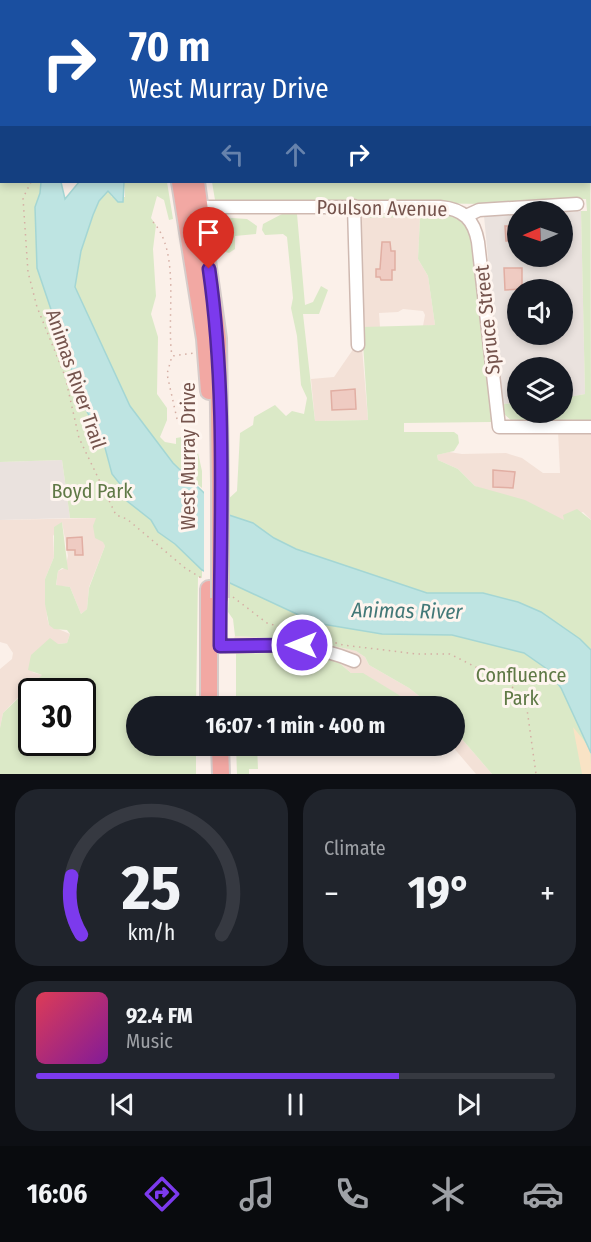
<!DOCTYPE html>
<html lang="en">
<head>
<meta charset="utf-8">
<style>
	:root { --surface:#171b24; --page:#20242c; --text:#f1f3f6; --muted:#9ea1a6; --line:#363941; --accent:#7c3aed }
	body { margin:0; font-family:"Fira Sans Condensed",sans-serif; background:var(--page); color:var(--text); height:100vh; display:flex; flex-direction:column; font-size:22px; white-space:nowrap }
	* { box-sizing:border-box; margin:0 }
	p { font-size:20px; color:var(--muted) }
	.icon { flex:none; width:33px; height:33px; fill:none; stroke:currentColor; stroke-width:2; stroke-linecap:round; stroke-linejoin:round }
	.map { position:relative; height:774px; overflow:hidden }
	.panel { display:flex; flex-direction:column; gap:15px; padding:15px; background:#0d0f14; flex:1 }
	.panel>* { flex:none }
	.banner { position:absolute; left:0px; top:0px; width:591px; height:183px; box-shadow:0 3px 9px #0003; background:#1a4fa0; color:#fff; overflow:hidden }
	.needle { width:39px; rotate:268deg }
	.controls { position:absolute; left:507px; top:201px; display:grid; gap:12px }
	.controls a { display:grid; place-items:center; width:66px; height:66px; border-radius:50%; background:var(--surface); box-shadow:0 3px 9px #0003; font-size:30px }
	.speed { position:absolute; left:18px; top:678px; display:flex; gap:12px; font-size:30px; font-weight:700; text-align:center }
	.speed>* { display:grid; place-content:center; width:78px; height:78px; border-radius:50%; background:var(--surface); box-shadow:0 3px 9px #0003; line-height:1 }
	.speed .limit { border:3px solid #111; border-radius:9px; background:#fff; color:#111 }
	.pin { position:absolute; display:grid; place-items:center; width:51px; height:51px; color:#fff; margin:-62px -26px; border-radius:50% 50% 50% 0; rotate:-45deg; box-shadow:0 0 6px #0007 }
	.pin .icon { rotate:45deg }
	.me { position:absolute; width:66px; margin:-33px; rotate:270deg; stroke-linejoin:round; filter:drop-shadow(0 0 4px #0008) }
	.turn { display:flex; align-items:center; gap:21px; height:126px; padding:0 30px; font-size:27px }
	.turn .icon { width:78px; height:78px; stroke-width:2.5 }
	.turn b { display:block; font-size:42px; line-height:51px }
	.lanes { display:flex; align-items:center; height:57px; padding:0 30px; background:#0003; justify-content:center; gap:30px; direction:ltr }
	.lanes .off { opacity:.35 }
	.big { font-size:45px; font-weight:700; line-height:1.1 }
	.panel .widget { flex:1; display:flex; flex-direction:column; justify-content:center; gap:9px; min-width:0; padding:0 21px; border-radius:24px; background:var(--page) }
	.panel .dial { align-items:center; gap:0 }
	.dial svg { height:156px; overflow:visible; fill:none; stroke:var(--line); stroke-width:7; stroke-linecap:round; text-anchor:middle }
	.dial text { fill:var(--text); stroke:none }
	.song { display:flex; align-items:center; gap:18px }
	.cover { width:72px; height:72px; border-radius:9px; background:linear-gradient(135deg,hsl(350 70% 55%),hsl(290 70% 35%)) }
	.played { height:6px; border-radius:3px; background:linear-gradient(90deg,var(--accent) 70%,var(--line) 70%) }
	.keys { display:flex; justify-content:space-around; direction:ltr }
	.heat { display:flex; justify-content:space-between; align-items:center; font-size:33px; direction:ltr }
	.panel .tiles { flex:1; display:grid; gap:15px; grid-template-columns:1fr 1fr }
	.widget:last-child { grid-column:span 2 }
	.trip { position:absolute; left:126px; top:696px; width:339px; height:60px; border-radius:30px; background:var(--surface); box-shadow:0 3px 9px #0003; font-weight:700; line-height:60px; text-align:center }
	.menu { display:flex; height:96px; justify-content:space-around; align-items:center; background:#090b0e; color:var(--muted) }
	.menu .icon { width:42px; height:42px }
	.menu .active { color:var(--accent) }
	.menu b { font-size:27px; color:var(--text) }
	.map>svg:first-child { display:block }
</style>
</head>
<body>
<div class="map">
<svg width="591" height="774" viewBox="0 0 591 774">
	<rect width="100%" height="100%" fill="#fbf0e9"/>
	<!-- residential -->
	<path fill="#f3e1d7" d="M360,216L420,217L418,259L428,276L435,325L423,326L425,315L423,311L403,309L398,312L379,313L380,327H362Z
		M354,348H362L368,420L315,421L311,379L334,377Z
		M558,431L591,432V520L583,512L565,521L475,486L458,469L438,460L437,455L449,452L462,454L506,453L522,458L543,473H560Z
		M97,518L105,546L89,587L87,609L81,614L70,587L56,586L58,571L65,568L68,556L62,522L53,536L54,557L45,579L47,617L49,625L70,634L67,643L58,644L32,672L42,675L40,680L29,686L3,713L0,728V669L12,659L13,653L7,644L0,642V520Z
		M226,636L233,641L235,636L307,640L356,651L365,657L369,665L409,688L432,706H417L363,674L351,673L337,661L295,652L236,654L235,650L225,654Z
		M455,731L492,774H476L452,746H454Z"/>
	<!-- industrial -->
	<path fill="#eae2de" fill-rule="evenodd" d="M581,211L585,394L563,398L562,368H518L517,403L502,404L484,216L517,214L518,256H562L563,212ZM518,290H562V334H518Z
		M62,460L70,518L0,520V462Z"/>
	<!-- green -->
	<path fill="#dbe9c7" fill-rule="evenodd" d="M0,0L20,1L2,2V182H41V193L35,207L37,268L83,404L104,444L109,464L127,501L151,520L158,532L175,544L202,570V578L198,577L196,706H136V746H196V774H0V728L3,713L42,675L28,670L31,655L50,638L58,644L67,643L70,634L67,630L54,629L49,625L45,604V579L54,557V527L62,522L68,570L62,568L58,571L56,585L70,587L81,614L87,609L89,588L105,546L103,542L95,538L93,526L96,518H70L62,460L0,462ZM32,692H82V742H32Z
		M590,42L591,422H513L504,414L502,404L517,403L518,412H562L563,398L585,394L581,211H587L586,199L483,204L215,200L212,182H590Z
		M124,182H167L173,219L169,220L164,200L157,196L151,218L156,225L153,249L156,296L151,314L158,337L157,394L167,408V420L160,437L165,442L176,444V438L194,435L202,471V488L173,463L130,406L75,287L81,251L93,215L99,201L108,190L112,197H125Z
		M441,212L455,215L470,231L493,419L491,422L404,423V432H454L458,435L459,443L454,451L437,455L438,460L458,469L475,486L525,500L564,520L563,515L577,509L591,520V650L561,626L591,661V774H492L455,731L454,706H432L409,688L369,665L365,657L356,651L307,640L235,636L233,619L228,612L229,595L226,581L239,586L226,501L237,491L240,433L253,425L254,417L275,405L286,416L292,411L304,414L307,398L301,385L297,336L291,308L293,298L287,237L283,234L265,235L262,230L263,224L282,214H297L305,305L313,302L321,286L328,290L319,314H303L315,421L368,420L362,327L435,325L428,276L418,259L420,217L365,218L359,213Z
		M232,218L247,219L257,226L256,234L235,236V249L229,253L222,251L216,225L218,220Z
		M295,652L318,654L337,661L351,673H363L417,706H236V654Z
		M236,746H257L258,769H249V774H237Z"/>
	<!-- sand -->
	<path fill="#f9e3c5" d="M573,727C590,749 591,743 591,774H582Z"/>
	<!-- water -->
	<path fill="#bee4e2" stroke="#a4d6d4" stroke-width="1.5" d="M41,182H61L65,199L79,182H124L123,202H118L108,191L99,201L93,215L81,251L75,287L130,406L173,463L226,514L253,523L274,538L296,549L427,593H483L518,602L541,612L580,639L591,650V753L561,688L547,669L524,653L452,635L382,634L316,623L202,570L175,544L158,532L151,520L127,501L120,484L112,474L104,444L83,404L37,268L35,207L40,193Z"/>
	<!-- pier -->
	<path fill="#fbf0e9" d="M204,486L226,509V584L204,574Z"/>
	<!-- building -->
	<path fill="#efcbc2" stroke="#e1aea3" stroke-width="1.5" d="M505,226H518V241H506Z
		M382,242H390L391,251H395V270H392V280H381L380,277H376V269H380Z
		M504,268H522V289L505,290Z
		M355,389L356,409L332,410L331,391Z
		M493,470L515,472L513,488L493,487Z
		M82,537L83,555H75V550H67V538Z"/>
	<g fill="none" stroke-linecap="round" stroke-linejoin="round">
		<defs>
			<path id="minor" d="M566,0L568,2
				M590,16L591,17
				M354,206L358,345
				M194,207H440C464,209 474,220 478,242L499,427H591
				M466,216L479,210L577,204
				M220,646C273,646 305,641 354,661"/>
			<path id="highway" d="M153,0V2
				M168,0L169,2
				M180,182L205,339L209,391
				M196,182L218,339L220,483
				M209,589V706
				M220,746L221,774"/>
		</defs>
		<!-- minor casing -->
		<use href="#minor" stroke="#cfb9b1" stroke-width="15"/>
		<!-- highway casing -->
		<use href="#highway" stroke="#d6ccca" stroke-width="20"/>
		<!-- path -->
		<path stroke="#d5aea4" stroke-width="1.5" stroke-dasharray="1.5 4.5" stroke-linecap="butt" d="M13,0V2
			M0,19L2,18
			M0,33L2,35
			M0,56L2,51
			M31,182L23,198L28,272L37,307L65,376L79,438L116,515L127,519L185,568L203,579
			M153,222C181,252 166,317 172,356
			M177,419L167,374L172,356L194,353
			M233,597L267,623L343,645L417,654H450L511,685L527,709L536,774"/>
		<!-- minor -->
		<use href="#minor" stroke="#fff" stroke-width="12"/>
		<!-- highway -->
		<use href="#highway" stroke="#f2a8a3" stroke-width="16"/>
		<defs>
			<path id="highway-bridge" d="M220,483V598"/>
		</defs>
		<!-- highway-bridge casing -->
		<use href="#highway-bridge" stroke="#d6ccca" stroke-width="20" stroke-linecap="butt"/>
		<!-- highway-bridge -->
		<use href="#highway-bridge" stroke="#f2a8a3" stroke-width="16"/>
	</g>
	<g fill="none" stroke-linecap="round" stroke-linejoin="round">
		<defs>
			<path id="route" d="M209,269C227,394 220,520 220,646L302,645"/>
		</defs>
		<!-- route casing -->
		<use href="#route" stroke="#51269a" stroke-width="15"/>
		<!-- route -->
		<use href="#route" stroke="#7c3aed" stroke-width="10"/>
	</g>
	<g text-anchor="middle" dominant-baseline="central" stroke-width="6" stroke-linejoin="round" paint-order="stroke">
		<!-- street labels -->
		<g font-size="20" fill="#75544d" stroke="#fef5ef">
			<text transform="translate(382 208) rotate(1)">Poulson Avenue</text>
			<text transform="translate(487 320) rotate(-96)">Spruce Street</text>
			<text transform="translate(76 379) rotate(71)">Animas River Trail</text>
			<text transform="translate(188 456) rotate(-90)">West Murray Drive</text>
		</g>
		<!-- park labels -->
		<g font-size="20" fill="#5f7946" stroke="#fef5ef">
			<text x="92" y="491">Boyd Park</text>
			<text x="521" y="675">Confluence<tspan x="521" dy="23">Park</tspan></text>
		</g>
		<!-- water labels -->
		<g font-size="21" font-style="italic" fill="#427877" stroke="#fef5ef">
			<text transform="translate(407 611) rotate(1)">Animas River</text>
		</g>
	</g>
</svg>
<div class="controls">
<a><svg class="needle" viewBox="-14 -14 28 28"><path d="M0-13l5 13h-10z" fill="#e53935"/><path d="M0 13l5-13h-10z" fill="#9ea1a6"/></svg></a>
<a><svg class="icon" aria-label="sound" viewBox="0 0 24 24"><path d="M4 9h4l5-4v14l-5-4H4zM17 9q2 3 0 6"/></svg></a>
<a><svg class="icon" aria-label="layers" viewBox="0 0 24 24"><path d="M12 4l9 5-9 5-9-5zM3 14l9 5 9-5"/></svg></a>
</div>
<div class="speed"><div class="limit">30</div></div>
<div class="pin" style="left:209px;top:269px;background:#d93025"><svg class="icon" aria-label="arrive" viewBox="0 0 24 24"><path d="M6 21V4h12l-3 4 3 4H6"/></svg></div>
<svg class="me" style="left:302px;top:645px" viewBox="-20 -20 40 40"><circle r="17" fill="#7c3aed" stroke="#fff" stroke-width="3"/><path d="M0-11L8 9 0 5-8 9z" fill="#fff"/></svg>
<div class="trip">16:07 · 1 min · 400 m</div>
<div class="banner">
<div class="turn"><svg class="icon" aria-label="right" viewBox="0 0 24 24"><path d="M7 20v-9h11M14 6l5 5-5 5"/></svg><div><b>70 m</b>West Murray Drive</div></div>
<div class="lanes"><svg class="icon off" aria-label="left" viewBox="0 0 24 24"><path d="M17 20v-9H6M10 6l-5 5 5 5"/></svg><svg class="icon off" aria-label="ahead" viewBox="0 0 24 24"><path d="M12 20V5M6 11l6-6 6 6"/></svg><svg class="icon" aria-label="right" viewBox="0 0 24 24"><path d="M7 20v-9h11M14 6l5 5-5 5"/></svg></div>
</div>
</div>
<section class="panel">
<div class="tiles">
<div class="widget dial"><svg viewBox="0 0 100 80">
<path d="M14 69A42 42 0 1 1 86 69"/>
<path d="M14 69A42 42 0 0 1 9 39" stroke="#7c3aed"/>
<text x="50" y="56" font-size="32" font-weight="700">25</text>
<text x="50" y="72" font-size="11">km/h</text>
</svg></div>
<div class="widget"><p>Climate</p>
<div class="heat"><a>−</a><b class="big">19°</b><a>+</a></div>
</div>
<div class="widget">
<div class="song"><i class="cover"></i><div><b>92.4 FM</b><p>Music</p></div></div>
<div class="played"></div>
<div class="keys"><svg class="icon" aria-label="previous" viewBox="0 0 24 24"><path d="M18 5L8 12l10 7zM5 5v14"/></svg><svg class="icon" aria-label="pause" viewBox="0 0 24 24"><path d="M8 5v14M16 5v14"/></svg><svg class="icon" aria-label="next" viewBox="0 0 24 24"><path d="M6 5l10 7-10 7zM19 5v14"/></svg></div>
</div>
</div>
</section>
<nav class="menu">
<b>16:06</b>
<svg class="icon active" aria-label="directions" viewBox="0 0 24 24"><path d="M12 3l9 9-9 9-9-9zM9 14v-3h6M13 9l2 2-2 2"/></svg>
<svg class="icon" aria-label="music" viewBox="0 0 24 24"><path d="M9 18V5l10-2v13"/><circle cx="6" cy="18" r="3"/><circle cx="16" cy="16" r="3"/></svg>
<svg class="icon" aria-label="phone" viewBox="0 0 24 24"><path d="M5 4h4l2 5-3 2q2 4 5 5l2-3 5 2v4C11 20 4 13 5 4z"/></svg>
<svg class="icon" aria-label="climate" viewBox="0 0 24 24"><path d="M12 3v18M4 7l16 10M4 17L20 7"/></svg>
<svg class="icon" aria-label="car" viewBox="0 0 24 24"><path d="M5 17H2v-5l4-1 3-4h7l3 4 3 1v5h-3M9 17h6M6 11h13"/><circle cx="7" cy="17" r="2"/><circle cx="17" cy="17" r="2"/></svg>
</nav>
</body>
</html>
